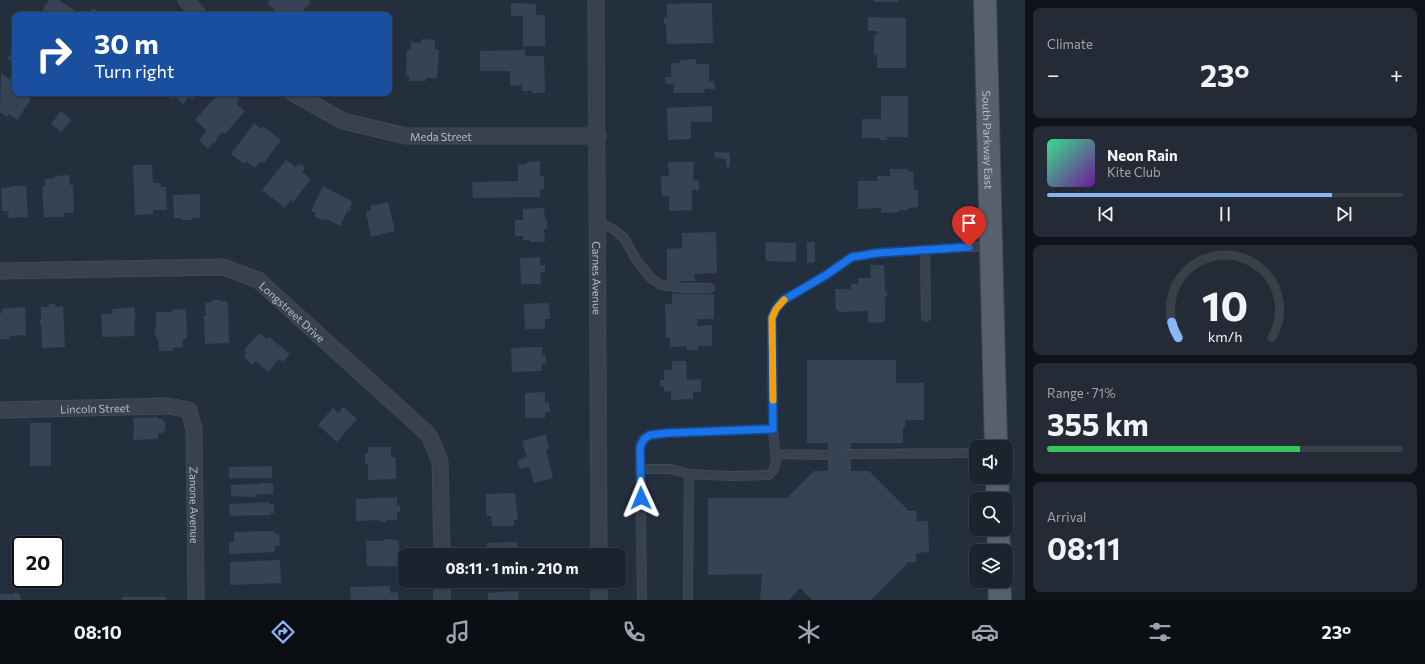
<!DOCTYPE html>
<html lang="en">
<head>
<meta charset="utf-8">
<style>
	:root { --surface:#1b232e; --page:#242b36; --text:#f1f3f6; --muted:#a0a4aa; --line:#39404a; --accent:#8ab4f8 }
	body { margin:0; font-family:Commissioner,sans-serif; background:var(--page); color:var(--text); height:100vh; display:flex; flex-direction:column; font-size:15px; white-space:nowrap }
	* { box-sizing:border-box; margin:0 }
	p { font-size:13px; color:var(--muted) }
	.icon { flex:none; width:22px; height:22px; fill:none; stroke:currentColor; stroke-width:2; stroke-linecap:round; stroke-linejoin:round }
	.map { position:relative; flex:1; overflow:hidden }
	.drawer { display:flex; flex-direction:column; gap:8px; padding:8px; background:#0f1319; width:400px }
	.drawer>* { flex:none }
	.banner { position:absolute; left:12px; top:12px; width:380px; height:84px; border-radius:8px; box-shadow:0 1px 3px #0004,0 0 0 1px var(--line); background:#1a4fa0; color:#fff; overflow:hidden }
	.fabs { position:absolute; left:969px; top:440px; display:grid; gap:8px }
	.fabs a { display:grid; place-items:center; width:44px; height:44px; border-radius:8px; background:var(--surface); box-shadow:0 1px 3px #0004,0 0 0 1px var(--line); font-size:20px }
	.speed { position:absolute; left:12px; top:536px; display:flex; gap:8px; font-size:20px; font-weight:700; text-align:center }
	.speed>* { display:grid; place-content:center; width:52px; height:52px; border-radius:50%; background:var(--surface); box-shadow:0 1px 3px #0004,0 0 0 1px var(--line); line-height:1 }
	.speed .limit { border:2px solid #111; border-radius:6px; background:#fff; color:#111 }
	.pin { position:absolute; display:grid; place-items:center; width:34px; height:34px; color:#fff; margin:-41px -17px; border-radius:50% 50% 50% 0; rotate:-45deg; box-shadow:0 0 4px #0007 }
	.pin .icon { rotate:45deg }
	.me { position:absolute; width:44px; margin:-22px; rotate:359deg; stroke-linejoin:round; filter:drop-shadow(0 0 3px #0008) }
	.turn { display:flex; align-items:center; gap:14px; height:84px; padding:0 16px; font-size:18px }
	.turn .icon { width:52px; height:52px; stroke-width:2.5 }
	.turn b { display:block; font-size:28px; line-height:34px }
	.big { font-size:30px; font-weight:700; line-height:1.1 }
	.drawer .card { flex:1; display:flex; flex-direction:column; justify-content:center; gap:6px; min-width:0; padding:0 14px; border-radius:8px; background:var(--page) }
	.drawer .dial { align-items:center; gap:0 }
	.dial svg { height:104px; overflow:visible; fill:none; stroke:var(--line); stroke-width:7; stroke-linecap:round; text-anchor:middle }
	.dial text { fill:var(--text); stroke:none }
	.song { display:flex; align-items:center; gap:12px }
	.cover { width:48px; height:48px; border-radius:6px; background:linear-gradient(135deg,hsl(150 70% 55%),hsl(280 70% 35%)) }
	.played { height:4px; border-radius:2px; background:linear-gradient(90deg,var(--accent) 80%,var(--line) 80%) }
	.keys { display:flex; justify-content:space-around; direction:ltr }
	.heat { display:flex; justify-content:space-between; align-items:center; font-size:22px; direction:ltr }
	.charge { height:6px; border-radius:3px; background:linear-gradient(90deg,#34c759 71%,var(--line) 0) }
	.trip { position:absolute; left:398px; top:548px; width:228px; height:40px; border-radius:8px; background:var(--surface); box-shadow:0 1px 3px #0004,0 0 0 1px var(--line); font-weight:700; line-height:40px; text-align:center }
	.menu { display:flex; height:64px; justify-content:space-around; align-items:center; background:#0b0e12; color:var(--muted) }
	.menu .icon { width:28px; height:28px }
	.menu .selected { color:var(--accent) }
	.menu b { font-size:18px; color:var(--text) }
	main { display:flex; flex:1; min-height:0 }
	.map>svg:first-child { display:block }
</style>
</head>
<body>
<main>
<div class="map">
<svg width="1025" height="600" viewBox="0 0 1025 600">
	<rect width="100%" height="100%" fill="#242f3e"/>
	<!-- building -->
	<path fill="#364354" d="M49,0H59L77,12L75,15H44L41,13Z
		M270,0H309L311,2L299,15H277L274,13L276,11L267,3Z
		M874,0H898V2H874Z
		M511,3L536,4V15H545V46H523V16H511Z
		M712,3L713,43L667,44L666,25L664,24V17H667V4Z
		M93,8L102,15H88Z
		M868,17L906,18V68H877V55H874V35H877V31H868Z
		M422,39L435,40V49L439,50L437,78H426V81H409V76H406L407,50H411V42L421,43Z
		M14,44L15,45V64L7,59L12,52L10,50Z
		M525,50V56H544L545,93H531L532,91H522V85L510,86V71H480V51Z
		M696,59V64H709V81H714L715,89H704L705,93H673L674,84H666L665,77H671V63H680V60Z
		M1,73L15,83V93H23L31,99L17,120L9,114L7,117L0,112Z
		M166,93H198L192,100L189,97L183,104L175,97L173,99Z
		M219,93H225L231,98L235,94L240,99L236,104L245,111L225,134L222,132L216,139L217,140L215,143L214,142L208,149L199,140L207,131L195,120Z
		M881,96H908V137H887V140H880L879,138H862V119H881Z
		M712,106V122H691V139L668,140L667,108Z
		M61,111L71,120L61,132L51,124Z
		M254,123L261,129L263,126L281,140L264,163L261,161L255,168L246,161L244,164L231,154Z
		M714,152L730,153V167H726V159L715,158Z
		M286,160L295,167L300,164L305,167L302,172L311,179L293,202L291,200L285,208L262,190Z
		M540,161V176H544V189H540V197L473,198L472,182L518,181V165L527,164V162Z
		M668,162H694L693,181L699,180V190H692V210L669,211V196L662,197L661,176H669Z
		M133,165H152L153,183H161V187H166L167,210H153V214L135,215Z
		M890,169H908V172L913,171L914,190H918V207L908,208V210H899V212L881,213V208L858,209V181H878L877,176H890Z
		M69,175L70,185H73L74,213H64V217H44L42,187L45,186V179L55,178V176Z
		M11,186H26L28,217L9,218L8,211H2L1,188L11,187Z
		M323,186L353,202L350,207L351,208L350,211L348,210L340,226L325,218L324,221L314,216L316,213L311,211Z
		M200,194V218H192V220H182V218H174L173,195Z
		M388,202L395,231L371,237L366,212L371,210L370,206Z
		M544,208L545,219H547V229H544L545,242H530V240H523V236H515V220H523V209Z
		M716,232L717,273L694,274L695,281L667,282V249L682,248V233Z
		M765,242L796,243V262L766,261Z
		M807,242H815V262L807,263Z
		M540,257V265H545V272L540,273L541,284H521L520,258Z
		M870,265H884L885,291H887V297H885V322L868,323V311L839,312V310H836L835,289H851V284H858V278H871Z
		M672,294H714V319H697V326L712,325V346H698V350H687V346L670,347V338H666L665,304H672Z
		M212,300H221V302L226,301V303H228L229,343L205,344L204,321H206L205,320H204L203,316H206L205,303L212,302Z
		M549,303L550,319H545V329H525L524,304Z
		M49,304H55L56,307L63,306L65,347L42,348L41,324H40V320H41V307H49Z
		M25,307L26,335L10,336L9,339H0V313H2V309Z
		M134,307L136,319H134L135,336L102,337L101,314H113L112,309Z
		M186,309L187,338L183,339V347L173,348V351H159L158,339L155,336L154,330L156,328V312H171V310Z
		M259,333L267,339L269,337L290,354L283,362L279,359L268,372L256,361L252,365L244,357L247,353L244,350Z
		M542,347V355H545L546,363L542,364V371L512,372L511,348Z
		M807,360H896V383H924V420H905V427H903V443H851V471H869L907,509V511H916L917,521H928L929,552L916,553V562H907V564L871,600H812L800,588L789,600H760L762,574L708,575V498H787L814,471H828V443H807Z
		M672,361H686L687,380L701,379V392H693V399L671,400V391L664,392V387H660V380H664V370H672Z
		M545,392V403H549L550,412H545V418H525V393Z
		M343,407L357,419L337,442L318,425L333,408L338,413Z
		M158,417V419H163V422H165V431H163V433H158V439L134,440L133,432H134L133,418Z
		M30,423H51V466H30Z
		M546,434L549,449L546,450L553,478L534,483L529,467L520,469L517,460L527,457L522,441Z
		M368,447H391V457H395L396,463V479L368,480V464H365V453H368Z
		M272,466V478H229V467Z
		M259,483H273V494H256L257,497L231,496V485L259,484Z
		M515,493L518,520H514V526H492L491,516H487L486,512V494Z
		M397,497V505H400V512H397V520H386V522H380V520L356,521V499Z
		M269,502L270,504H274V513L270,514V515L230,516L229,504Z
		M275,531V534H279L280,546H275V552L229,554V542H234V532Z
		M384,539L398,540L399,548L398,549H401V556H398L399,562H398V566H388V567H385V566H367L366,541H384Z
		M517,542L518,555H484V552H487V543Z
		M280,560L281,583L230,585V562Z
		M390,586V593L398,592V600H351L350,587Z
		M518,591L519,600H488V593Z
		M15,592L20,594L21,600H0V594H14Z
		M122,597H166V600H122Z"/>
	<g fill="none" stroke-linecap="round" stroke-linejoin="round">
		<defs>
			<path id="service" d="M598,222L613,229L624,238L637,261L650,277L661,285L683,288H710
				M925,250L926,317
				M775,454L828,455
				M851,454L976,453
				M641,469H671L689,474L688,600
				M689,474L730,476L769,475L774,469L776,460L773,429L772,318L776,309L782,301L826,275L852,257L878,253L968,247H991
				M642,600L640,447L643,439L650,435L667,433L773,429"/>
			<g id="minor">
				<path d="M186,0L199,15"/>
				<path id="s1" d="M596,0L599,555"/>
				<path id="s2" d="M293,93L343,121L406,136H598"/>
				<path id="s3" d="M0,271L223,267L258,280L429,435L440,461L442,555"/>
				<path id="s4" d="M0,410L168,406L189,410L194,430L196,600"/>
				<path d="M442,581V600"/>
				<path d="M599,581V600"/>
			</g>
			<g id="primary">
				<path id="s5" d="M985,0L996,447"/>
				<path d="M997,477L998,499"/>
				<path d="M998,529L999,551"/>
				<path d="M999,581L1000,600"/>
			</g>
		</defs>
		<!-- service casing -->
		<use href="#service" stroke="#414a57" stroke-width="10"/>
		<!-- minor casing -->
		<use href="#minor" stroke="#414a57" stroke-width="17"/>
		<!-- primary casing -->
		<use href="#primary" stroke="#414a57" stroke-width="24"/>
		<!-- service -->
		<use href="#service" stroke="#38414e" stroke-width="8"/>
		<!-- minor -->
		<use href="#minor" stroke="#38414e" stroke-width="15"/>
		<!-- primary -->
		<use href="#primary" stroke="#56606e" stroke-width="22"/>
	</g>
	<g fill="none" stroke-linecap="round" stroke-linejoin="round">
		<defs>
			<path id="route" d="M641,498L640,447L644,439L650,435L668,433L773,429L772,318L776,309L782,301L826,275L852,257L878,253L969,247"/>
		</defs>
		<!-- route casing -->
		<use href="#route" stroke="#114b97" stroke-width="10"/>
		<!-- route -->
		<use href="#route" stroke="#1a73e8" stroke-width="7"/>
		<!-- slow -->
		<path stroke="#f59e0b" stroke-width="7" d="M773,400L772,318L776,309L784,300"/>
	</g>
	<g text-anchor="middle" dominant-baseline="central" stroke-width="4" stroke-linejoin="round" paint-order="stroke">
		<!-- street labels -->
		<g font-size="11" fill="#b4bcc9" stroke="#1d2633">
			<text stroke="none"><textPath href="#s2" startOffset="157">Meda Street</textPath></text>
			<text stroke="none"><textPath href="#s5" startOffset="140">South Parkway East</textPath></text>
			<text stroke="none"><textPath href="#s1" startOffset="278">Carnes Avenue</textPath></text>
			<text stroke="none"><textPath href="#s3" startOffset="307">Longstreet Drive</textPath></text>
			<text stroke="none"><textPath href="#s4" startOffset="95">Lincoln Street</textPath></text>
			<text stroke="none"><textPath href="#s4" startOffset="285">Zanone Avenue</textPath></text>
		</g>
	</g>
</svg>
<div class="fabs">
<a><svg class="icon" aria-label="sound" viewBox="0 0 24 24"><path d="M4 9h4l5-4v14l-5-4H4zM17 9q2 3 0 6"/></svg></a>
<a><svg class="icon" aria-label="search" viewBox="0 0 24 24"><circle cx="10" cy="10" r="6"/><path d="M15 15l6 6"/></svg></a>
<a><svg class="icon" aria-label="layers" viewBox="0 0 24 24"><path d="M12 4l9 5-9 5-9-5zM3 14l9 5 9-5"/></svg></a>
</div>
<div class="speed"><div class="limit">20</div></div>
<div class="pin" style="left:969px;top:247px;background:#d93025"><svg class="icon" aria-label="arrive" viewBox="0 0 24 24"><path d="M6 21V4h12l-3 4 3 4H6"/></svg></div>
<svg class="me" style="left:641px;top:498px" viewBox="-20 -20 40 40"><path d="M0-17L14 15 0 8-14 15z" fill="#1a73e8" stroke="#fff" stroke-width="4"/></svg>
<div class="trip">08:11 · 1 min · 210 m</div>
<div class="banner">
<div class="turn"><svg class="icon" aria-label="right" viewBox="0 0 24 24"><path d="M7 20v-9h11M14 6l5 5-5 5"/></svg><div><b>30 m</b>Turn right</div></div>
</div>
</div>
<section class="drawer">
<div class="card"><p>Climate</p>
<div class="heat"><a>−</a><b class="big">23°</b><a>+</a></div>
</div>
<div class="card">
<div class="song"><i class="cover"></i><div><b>Neon Rain</b><p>Kite Club</p></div></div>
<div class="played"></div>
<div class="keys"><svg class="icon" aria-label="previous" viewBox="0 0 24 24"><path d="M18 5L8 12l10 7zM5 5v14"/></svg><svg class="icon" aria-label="pause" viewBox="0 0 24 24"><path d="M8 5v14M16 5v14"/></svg><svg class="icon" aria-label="next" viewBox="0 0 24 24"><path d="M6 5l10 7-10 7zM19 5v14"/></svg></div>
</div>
<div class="card dial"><svg viewBox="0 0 100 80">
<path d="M14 69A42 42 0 1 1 86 69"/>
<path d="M14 69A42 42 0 0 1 9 57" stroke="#8ab4f8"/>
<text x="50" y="56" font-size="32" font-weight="700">10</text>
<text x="50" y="72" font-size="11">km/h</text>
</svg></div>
<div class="card"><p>Range · 71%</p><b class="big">355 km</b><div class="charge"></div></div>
<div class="card"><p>Arrival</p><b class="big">08:11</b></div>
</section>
</main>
<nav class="menu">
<b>08:10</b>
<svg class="icon selected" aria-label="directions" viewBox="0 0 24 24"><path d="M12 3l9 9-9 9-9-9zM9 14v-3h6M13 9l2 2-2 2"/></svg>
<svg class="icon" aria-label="music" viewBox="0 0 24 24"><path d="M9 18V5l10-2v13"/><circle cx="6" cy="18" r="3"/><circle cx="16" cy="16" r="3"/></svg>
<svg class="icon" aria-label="phone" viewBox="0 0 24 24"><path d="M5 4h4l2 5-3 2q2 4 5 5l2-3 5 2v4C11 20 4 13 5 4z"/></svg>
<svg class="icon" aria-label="climate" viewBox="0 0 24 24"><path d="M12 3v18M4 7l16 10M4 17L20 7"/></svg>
<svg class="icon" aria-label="car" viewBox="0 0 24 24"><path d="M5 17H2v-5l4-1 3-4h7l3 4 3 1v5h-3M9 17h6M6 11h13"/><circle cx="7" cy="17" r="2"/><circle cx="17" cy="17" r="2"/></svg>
<svg class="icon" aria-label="filters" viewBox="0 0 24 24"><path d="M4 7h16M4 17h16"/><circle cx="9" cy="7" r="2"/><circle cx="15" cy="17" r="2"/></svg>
<b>23°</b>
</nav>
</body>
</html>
